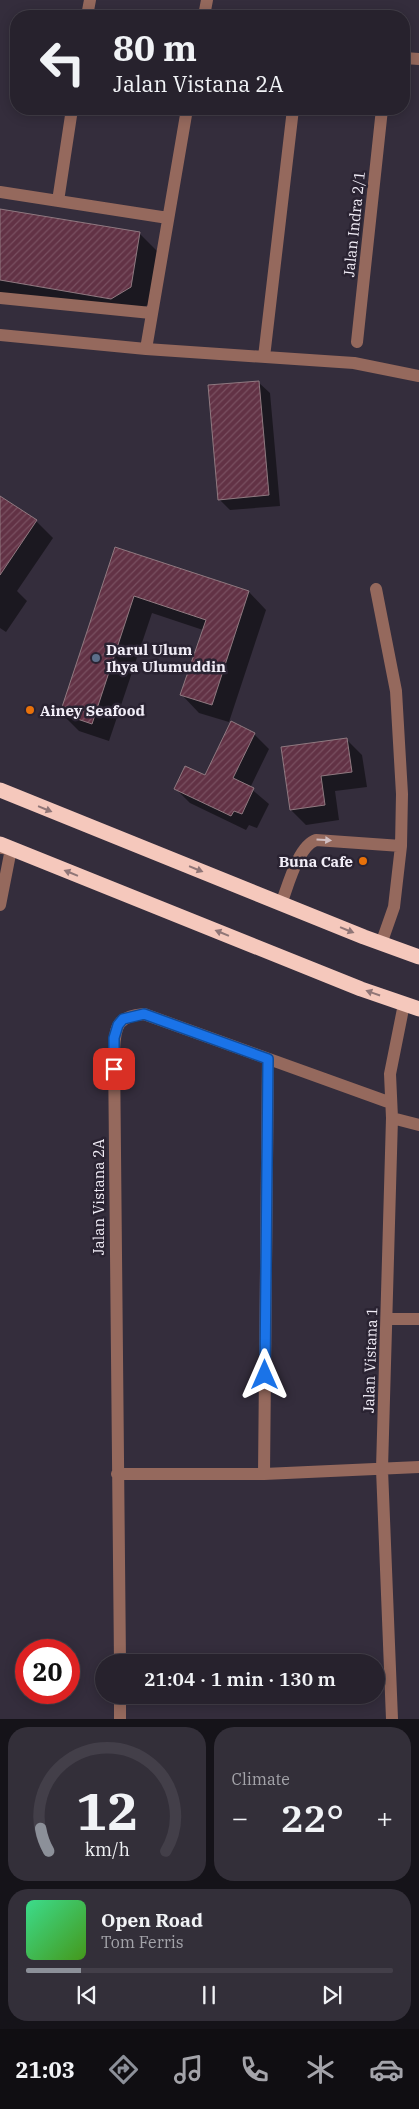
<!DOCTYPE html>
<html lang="en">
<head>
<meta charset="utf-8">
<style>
	:root { --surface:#27222d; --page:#332f39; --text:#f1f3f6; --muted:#a4a4aa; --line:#433f49; --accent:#8c9099 }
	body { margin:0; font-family:"IBM Plex Serif",serif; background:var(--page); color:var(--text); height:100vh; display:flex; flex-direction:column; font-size:19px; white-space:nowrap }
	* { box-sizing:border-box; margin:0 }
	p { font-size:16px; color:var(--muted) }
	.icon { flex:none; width:28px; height:28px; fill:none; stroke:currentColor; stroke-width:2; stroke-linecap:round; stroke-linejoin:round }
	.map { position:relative; height:1719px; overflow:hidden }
	.panel { display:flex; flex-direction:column; gap:8px; padding:8px; background:#151319; flex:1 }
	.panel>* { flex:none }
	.banner { position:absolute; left:10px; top:10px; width:400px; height:105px; border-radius:20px; box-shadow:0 2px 12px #0003,0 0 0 1px var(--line); background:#27222d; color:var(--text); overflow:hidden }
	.speed { position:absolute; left:15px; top:1639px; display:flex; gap:10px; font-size:25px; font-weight:700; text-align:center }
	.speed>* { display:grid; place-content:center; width:65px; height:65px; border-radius:50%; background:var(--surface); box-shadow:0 2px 12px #0003,0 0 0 1px var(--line); line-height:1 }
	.speed .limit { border:8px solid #d22; background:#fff; color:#111 }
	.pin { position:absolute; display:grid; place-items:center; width:42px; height:42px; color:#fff; margin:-21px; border-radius:10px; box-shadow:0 2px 8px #0006 }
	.me { position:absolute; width:55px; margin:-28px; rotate:0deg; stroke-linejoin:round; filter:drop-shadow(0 0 4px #0008) }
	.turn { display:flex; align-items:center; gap:18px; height:105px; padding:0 20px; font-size:22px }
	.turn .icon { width:65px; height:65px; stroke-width:2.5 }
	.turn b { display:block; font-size:35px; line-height:42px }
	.big { font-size:38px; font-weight:600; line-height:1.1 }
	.panel .widget { flex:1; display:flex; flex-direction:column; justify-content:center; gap:8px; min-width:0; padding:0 18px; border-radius:20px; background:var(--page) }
	.panel .dial { align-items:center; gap:0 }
	.dial svg { height:130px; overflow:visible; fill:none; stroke:var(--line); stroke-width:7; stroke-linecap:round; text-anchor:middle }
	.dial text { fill:var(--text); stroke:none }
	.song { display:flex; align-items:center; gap:15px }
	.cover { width:60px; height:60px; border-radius:8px; background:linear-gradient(135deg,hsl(150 70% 55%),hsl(100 70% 35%)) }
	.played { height:5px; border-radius:2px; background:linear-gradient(90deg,var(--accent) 15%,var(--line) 15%) }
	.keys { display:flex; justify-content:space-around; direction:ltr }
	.heat { display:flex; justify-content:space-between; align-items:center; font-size:28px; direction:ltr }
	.panel .tiles { flex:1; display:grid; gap:8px; grid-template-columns:1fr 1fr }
	.widget:last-child { grid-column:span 2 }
	.trip { position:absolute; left:95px; top:1654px; width:290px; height:50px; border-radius:25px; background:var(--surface); box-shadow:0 2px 12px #0003,0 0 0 1px var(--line); font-weight:600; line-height:50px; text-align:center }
	.dock { display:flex; height:80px; justify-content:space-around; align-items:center; background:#100e12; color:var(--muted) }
	.dock .icon { width:35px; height:35px }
	.dock .selected { color:var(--accent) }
	.dock b { font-size:22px; color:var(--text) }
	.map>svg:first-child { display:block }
</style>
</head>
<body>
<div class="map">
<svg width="419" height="1719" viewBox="0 0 419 1719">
	<defs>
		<pattern id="building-hatch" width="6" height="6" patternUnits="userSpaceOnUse" patternTransform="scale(1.25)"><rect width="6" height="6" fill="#623245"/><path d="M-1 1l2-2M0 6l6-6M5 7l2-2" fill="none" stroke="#795061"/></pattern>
	</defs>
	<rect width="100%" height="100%" fill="#342d3c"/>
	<!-- shadow -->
	<path fill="#0007" d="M0,210L139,233L157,251L149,304L129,316L0,295Z
		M258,382L270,393L280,506L230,510L219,499Z
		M0,497L36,521L53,538L17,591L27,601L6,632L0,628Z
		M115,549L249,592L266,610L229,722L199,713L182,695L203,630L152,613L109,741L79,731L61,713Z
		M254,734L269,749L250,788L269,804L257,828L249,825L246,830L190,803L175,788L205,777Z
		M347,740L362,755L367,787L335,791L339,820L306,825L291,810Z"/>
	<!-- building -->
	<path fill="url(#building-hatch)" stroke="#8f7980" d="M0,209L140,232L131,287L111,299L0,280Z
		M259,381L269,495L218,500L208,385Z
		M0,496L37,520L0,575Z
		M115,547L249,591L212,705L180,695L206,620L134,596L92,724L60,713Z
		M231,721L255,733L233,778L254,788L242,814L234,811L231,816L174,789L185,766L205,775Z
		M347,738L352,772L321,776L325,805L290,810L281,747Z"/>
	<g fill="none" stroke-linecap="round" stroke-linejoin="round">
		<!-- minor -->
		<path stroke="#95695d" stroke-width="12" d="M87,16L90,0
			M204,16L207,0
			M404,58L419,59
			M0,192L168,218
			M58,201L72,109
			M0,298L151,313
			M0,335L146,349L354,363L419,376
			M357,342L382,109
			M146,349L187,109
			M264,357L293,109
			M376,589L396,691L402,794L401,846L394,907L381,944
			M281,904C288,886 298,846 316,840L401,846
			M0,905L11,849L2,848
			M392,1118L419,1125
			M388,1319H419
			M117,1474H264L419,1467
			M264,1474L268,1059
			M120,1662L114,1050C115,1025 118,1016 144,1014L391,1103
			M120,1695V1719
			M392,1719L382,1469L392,1118L390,1074L404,1004"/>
		<!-- highway -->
		<path stroke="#f5c8bc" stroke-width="15" d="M0,790L364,937L419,957
			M0,844L361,989L419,1009"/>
	</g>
	<!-- one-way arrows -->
	<defs><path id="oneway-solid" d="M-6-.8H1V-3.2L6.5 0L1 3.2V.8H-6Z" transform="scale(1.25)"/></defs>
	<g fill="#907677">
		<use href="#oneway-solid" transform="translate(45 809) rotate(22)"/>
		<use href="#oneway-solid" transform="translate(196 869) rotate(22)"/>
		<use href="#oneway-solid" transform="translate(71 873) rotate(-158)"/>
		<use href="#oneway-solid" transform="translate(347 930) rotate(22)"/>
		<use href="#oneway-solid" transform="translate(222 933) rotate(-158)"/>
		<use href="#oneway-solid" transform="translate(373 993) rotate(-161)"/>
	</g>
	<use fill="#d1bfc2" href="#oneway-solid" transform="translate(324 840) rotate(4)"/>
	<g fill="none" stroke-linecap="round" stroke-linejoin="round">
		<defs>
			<path id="route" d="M114,1069V1038L118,1025L123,1019L144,1014L268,1059L265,1375"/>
		</defs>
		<!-- route casing -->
		<use href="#route" stroke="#114b97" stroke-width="12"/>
		<!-- route -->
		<use href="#route" stroke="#1a73e8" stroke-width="9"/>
	</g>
	<!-- markers -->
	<circle fill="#5c6f8a" stroke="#2a2332" stroke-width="2" cx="96" cy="658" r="5"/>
	<g fill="#e8710a" stroke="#2a2332" stroke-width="2">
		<circle cx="30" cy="710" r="5"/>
		<circle cx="363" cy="861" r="5"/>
	</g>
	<g text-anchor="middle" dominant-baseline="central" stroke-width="5" stroke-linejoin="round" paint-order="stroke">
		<!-- street labels -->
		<g font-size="15" fill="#f2eef8" stroke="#2a2332">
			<text transform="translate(354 224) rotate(-84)">Jalan Indra 2/1</text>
			<text transform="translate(98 1197) rotate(-90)">Jalan Vistana 2A</text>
			<text transform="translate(370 1360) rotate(-88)">Jalan Vistana 1</text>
		</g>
		<!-- poi labels -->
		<g font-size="15" font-weight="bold" fill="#f2eef8" stroke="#2a2332" text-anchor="start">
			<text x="106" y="649">Darul Ulum<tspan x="106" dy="17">Ihya Ulumuddin</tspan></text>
			<text x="40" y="710">Ainey Seafood</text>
			<text x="353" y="861" text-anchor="end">Buna Cafe</text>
		</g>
	</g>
</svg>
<div class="speed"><div class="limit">20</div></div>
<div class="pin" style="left:114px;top:1069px;background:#d93025"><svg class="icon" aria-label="arrive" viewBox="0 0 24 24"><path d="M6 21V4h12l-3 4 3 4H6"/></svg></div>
<svg class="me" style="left:265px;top:1375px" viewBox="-20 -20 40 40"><path d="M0-17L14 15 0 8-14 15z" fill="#1a73e8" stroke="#fff" stroke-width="4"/></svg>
<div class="trip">21:04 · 1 min · 130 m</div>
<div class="banner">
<div class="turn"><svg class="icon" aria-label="left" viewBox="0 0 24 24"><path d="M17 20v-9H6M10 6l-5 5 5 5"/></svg><div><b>80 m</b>Jalan Vistana 2A</div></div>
</div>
</div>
<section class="panel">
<div class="tiles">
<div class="widget dial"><svg viewBox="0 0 100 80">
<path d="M14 69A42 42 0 1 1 86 69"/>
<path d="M14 69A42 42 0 0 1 9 55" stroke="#8c9099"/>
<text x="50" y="56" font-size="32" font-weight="700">12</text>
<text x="50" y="72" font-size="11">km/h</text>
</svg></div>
<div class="widget"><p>Climate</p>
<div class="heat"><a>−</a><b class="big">22°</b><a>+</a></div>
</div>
<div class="widget">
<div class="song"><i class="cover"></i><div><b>Open Road</b><p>Tom Ferris</p></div></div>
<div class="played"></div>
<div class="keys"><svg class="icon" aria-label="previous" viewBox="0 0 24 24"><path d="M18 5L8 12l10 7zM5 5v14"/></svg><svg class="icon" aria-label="pause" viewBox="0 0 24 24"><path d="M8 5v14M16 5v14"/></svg><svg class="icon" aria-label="next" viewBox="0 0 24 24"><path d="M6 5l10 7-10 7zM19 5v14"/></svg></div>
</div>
</div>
</section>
<nav class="dock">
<b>21:03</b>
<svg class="icon selected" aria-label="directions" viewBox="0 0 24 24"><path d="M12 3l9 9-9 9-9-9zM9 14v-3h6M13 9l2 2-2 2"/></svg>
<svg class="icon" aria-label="music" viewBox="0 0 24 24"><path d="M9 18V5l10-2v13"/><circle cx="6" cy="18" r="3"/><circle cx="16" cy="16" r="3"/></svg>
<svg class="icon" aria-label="phone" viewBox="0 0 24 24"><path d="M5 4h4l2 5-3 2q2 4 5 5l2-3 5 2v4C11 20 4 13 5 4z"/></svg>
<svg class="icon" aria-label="climate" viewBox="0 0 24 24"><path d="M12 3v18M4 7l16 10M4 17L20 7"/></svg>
<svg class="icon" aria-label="car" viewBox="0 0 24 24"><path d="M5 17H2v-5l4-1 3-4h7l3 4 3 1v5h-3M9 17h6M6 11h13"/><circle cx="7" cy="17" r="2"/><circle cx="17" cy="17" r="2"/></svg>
</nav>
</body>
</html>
